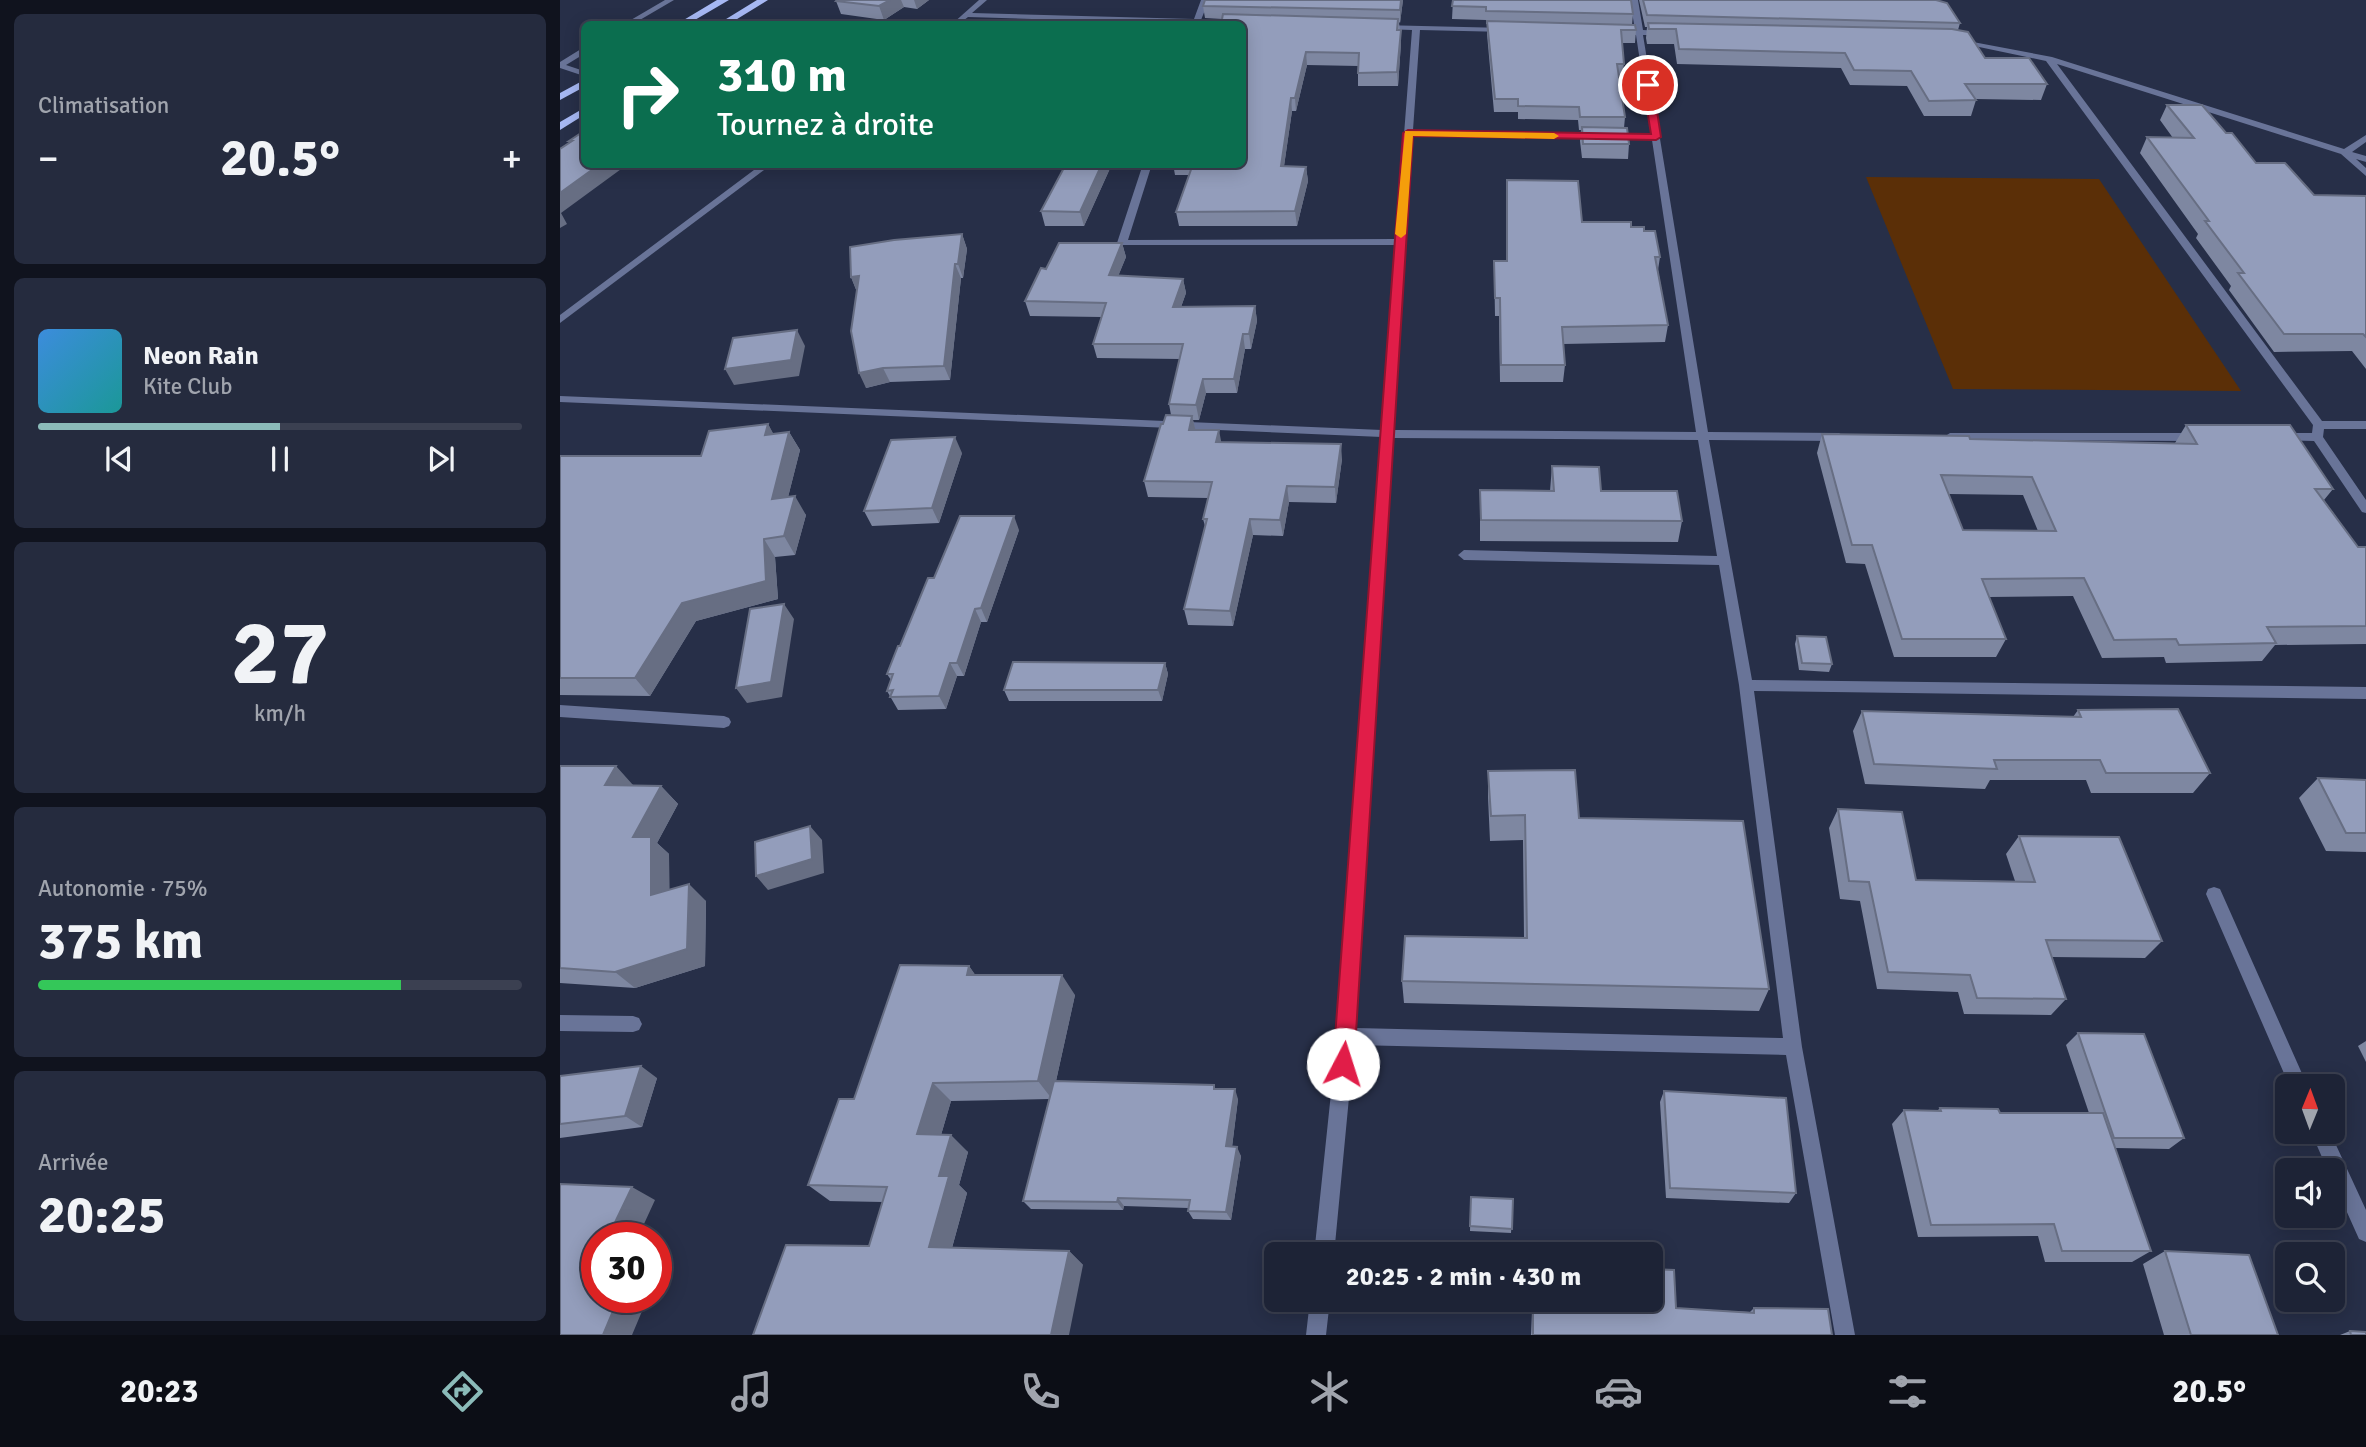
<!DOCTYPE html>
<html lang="fr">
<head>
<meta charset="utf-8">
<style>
	:root { --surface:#1d2336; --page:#252b3e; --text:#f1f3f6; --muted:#a0a4ad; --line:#3b4051; --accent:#8bbbb9 }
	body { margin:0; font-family:Signika,sans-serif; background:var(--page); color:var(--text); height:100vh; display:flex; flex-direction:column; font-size:26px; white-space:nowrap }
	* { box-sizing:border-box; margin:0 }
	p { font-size:23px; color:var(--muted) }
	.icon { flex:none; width:38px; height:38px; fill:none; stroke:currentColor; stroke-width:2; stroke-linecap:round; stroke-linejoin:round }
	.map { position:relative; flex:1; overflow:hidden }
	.drawer { display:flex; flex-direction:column; gap:14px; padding:14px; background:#10131e; width:560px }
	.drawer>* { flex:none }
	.hud { position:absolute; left:21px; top:21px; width:665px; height:147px; border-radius:10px; box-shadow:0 4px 18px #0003,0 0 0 2px var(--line); background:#0b6e4f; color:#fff; overflow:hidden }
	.needle { width:46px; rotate:1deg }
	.buttons { position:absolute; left:1715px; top:1074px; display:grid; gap:14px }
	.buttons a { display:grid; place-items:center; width:70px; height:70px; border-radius:10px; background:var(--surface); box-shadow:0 4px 18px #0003,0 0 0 2px var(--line); font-size:35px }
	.speed { position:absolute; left:21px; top:1222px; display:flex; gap:14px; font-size:35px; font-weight:700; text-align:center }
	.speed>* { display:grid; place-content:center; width:91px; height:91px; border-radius:50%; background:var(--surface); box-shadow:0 4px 18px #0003,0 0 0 2px var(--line); line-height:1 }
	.speed .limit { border:10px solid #d22; background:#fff; color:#111 }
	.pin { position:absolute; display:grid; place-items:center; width:60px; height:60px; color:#fff; margin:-30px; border:4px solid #fff; border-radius:50%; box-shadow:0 2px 7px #0007 }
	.me { position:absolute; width:77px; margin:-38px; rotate:5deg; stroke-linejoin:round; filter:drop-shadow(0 0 5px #0008) }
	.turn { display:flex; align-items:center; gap:24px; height:147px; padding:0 21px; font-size:32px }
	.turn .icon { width:91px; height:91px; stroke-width:2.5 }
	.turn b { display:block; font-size:49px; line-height:60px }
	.big { font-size:52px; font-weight:700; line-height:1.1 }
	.drawer .widget { flex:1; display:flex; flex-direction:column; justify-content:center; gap:10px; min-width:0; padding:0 24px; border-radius:10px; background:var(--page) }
	.drawer .dial { align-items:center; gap:0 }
	.dial b { font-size:91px; line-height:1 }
	.song { display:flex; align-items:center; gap:21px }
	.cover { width:84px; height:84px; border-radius:10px; background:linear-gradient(135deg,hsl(210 70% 55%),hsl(180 70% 35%)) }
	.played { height:7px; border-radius:4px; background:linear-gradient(90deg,var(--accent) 50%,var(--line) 50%) }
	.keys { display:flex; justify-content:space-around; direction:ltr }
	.heat { display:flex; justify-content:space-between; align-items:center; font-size:38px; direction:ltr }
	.charge { height:10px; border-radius:5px; background:linear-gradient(90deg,#34c759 75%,var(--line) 0) }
	.trip { position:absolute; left:704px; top:1242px; width:399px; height:70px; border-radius:10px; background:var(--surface); box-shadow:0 4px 18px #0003,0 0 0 2px var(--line); font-weight:700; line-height:70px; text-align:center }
	.dock { display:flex; height:112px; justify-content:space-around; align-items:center; background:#0c0e16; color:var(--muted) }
	.dock .icon { width:49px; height:49px }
	.dock .active { color:var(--accent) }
	.dock b { font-size:32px; color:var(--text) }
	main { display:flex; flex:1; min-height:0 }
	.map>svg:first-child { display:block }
</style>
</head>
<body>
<main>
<section class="drawer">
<div class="widget"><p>Climatisation</p>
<div class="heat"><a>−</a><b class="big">20.5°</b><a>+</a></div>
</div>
<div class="widget">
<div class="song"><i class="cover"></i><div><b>Neon Rain</b><p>Kite Club</p></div></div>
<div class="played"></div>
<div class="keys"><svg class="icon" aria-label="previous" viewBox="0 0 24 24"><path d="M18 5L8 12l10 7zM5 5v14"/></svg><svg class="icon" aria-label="pause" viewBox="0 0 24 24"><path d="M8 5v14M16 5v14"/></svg><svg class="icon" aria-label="next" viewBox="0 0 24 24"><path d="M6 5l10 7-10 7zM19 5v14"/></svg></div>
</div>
<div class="widget dial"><b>27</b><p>km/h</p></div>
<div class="widget"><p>Autonomie · 75%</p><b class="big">375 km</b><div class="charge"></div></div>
<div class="widget"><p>Arrivée</p><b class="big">20:25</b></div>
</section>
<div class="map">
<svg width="1806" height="1335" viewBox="0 0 1806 1335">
	<rect width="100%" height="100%" fill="#272f48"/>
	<!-- green -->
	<path fill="#5b2f07" d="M1306,177L1539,179L1681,391L1393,389Z"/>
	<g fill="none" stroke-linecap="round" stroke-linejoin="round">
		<!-- street -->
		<path fill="#697498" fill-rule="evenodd" d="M105,0H114L73,24H64Z
			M419,0H427L412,13L634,19L641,0H649L641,20L680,21L684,23L633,24L408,17L399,24H392Z
			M1070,0H1078L1083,30L1103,31L1107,33L1103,35H1083L1148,432L1279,433L1285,437L1279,441L1149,440L1192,680L1806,687V699L1194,691L1242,1047L1295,1335H1275L1226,1055L794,1045L774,1255H754L777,1036L822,437L0,402V396L822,430L836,245H559L557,243L583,164H592L568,240L836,239L852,30L823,29H820V25L946,28L950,30L946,32L860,30L853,130L1091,134L1076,35L1057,34L1053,32L1057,30H1075ZM853,136L1092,140L1136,432L834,430ZM833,438L1138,440L1157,556L904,550L898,555L904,560L1159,565L1179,685L1223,1038L795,1028Z
			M1397,39L1492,57L1784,149L1806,135V142L1792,152L1806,156V162L1796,159L1806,168V176L1781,154L1497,64L1762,421H1806V429H1764L1763,437L1806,500V513L1802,512L1754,441L1715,440L1713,437L1719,433H1752L1753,425L1486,61L1400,43H1397Z
			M21,49H24V54L6,65L24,71V76L0,68V62Z
			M202,164H212L0,323V315Z
			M1390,433H1636L1642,437L1636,441L1386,440L1384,437Z
			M0,705L164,716L169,718L171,722L169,726L164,728L0,717Z
			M1654,887L1660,889L1748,1087H1730L1646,894L1648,889Z
			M0,1015L73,1016L79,1018L82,1024L79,1030L73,1032L0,1031Z
			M1751,1132H1770L1806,1210V1242L1799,1239L1773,1181V1171H1768Z
			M750,1300H770L766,1335H746Z"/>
		<!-- primary -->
		<path fill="#a6b8f3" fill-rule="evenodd" d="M157,0H169L128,24H117Z
			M197,0H208L169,24H158Z
			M24,80V87L0,100V93Z
			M24,108V115L0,130V122Z"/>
	</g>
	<!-- wall -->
	<path fill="#7e87a1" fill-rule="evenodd" d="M277,0H369L357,9L344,7L324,20L281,14L276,1Z
		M843,0L840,23L839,22L841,43L838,86H798V66L747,65L736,111H732L724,166L746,167L748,181L737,226H619L616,212L629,175H615L613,164H682L662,19L645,18L643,6Z
		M893,0L1073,14L1072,25L1076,30L1075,43H1062L1064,64L1062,77H1059L1065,117L1064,128L1069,144L1068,159L1022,158L1020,141L1021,130H1019L1018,120L958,119V112H934L927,34V24H926V20L892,19Z
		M1079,0H1376L1400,23L1398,30L1425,58L1487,84L1481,100L1415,99L1416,100L1411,116H1364L1347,86L1290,85L1281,68L1117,64L1114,44H1087L1086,38L1087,27H1085Z
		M1607,105L1666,133L1696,163L1754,195L1806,196V369L1792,351L1714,352L1669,290L1671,286L1636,238L1638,234L1580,153L1587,137L1613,138L1600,120Z
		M506,164H552L524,226H485L481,211Z
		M946,196L1022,222L1071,227L1084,231L1100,257L1098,270L1108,325L1105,342L1003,344L1005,365L1003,382H940L939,316H935L934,261H946Z
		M402,234L407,249L403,278H401L390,380L330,382L306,388L297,292L291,277Z
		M562,243L566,257L558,276L623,279L626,293L621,307L695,306L697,321L691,349H685L677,393H646L639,420H633L635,430L661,442L782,459L776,503L729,502L723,536L693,535L673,626L628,625L624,609L645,526L643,519L648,498L588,497L584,481L603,424L611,415L609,404L620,359L537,358L533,344L541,317L470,316L465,301L486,269Z
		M208,424L213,434L229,432L240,450L228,497L246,515L235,555L215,557L218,599L136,621L90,696L0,695V456H141Z
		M1626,425L1773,489L1764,500L1798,547H1806V644L1715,645L1702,661L1606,663L1604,657L1542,658L1513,596L1429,597L1446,639L1436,657H1334L1305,564L1286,563L1257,453L1262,434L1410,439L1615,443ZM1389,494L1463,495L1478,531L1403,530Z
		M402,453L379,523L312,526L304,511Z
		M992,466L1041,491L1122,521L1118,542L920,541V490L990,491Z
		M459,530L427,622H421L404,676H397L386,709L338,710L327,691L331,680L327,674L374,578Z
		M1237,636L1272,664L1269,672L1239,670L1235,644Z
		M605,663L608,674L602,701H449L444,690Z
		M1518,710L1650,773L1633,793H1531L1526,780H1430L1425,789L1305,784L1293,731L1302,711L1513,717Z
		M0,766L73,785V786H101L118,804L97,843L109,854V889L146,901L145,966L75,988L0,983Z
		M928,771L1019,818L1209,989L1199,1011L844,1003L842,981L964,938L963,840L930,841L928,797Z
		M1758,778L1806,780V852L1766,851L1739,798Z
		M1278,809L1356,880L1455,881L1446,854L1459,836L1602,941L1585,958L1492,957L1506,999L1491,1015L1404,1014L1398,992L1317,989L1300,901L1280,899L1269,828Z
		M409,966L415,975L515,995L496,1081L656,1089L678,1099L672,1147L681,1156L671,1220L633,1219L628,1211V1208L564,1206L563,1210L471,1209L463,1201L489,1099L391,1101L381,1135L408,1152L399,1185L407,1193L392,1248L509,1251L523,1265L309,1246L323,1202L270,1201L248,1185L294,1099Z
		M1518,1033L1624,1138L1609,1149L1555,1148L1591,1251L1572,1262H1485L1478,1236L1358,1237L1332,1124L1344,1110L1377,1111L1380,1108L1440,1113H1529L1506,1045Z
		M1806,1041V1062L1798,1046Z
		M0,1076L97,1078L82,1127L0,1138Z
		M1104,1091L1236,1193L1229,1203L1106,1198L1100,1102Z
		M911,1197L953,1199L951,1233L910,1231Z
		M1605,1251L1718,1335H1604L1583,1264Z
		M1042,1300H1090L1116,1308L1190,1312L1194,1308L1272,1335H971L972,1311L973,1302L1021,1305L1022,1301L1042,1302Z
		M1790,1331L1806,1335H1780Z"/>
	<!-- shaded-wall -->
	<path fill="#676e83" d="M330,0H341L344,7L324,20L319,6Z
		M354,0H369L357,9Z
		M841,0H843L840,23V10Z
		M841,30V43L838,86L837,72Z
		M746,52L747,65L736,111L735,98Z
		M731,98L732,111L722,180L721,166Z
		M40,164H68L1,213L7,224L0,228V193Z
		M542,164H552L524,226L520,212Z
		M746,167L748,181L737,226L735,211Z
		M402,234L407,249L403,278L398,264Z
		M562,243L566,257L553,289L549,275Z
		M395,264L401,278L390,380L384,366Z
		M299,276L297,292L291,277Z
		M623,279L626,293L616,321L613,307Z
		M695,306L697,321L691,349L689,334Z
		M237,330L245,346L239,376L174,385L165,369Z
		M683,334L685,349L677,393L674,379Z
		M323,368L330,382L306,388L299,373Z
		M643,379L646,393L639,420L636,405Z
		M632,416L636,432L629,430Z
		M208,424L218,442L205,435Z
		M659,430L662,446L656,442Z
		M229,432L240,450L223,517L212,499Z
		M395,437L402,453L379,523L372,508Z
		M781,444L782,459L776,503L775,487Z
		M727,486L729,502L723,536L720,520Z
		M235,496L246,515L235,555L224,536Z
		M454,516L459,530L427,622L421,608Z
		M690,519L693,535L673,626L670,611Z
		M204,539L215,557L218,599L136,621L90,696L75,678L122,603Z
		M224,604L234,619L222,697L187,703L176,688Z
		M415,609L421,622L404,676L397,663Z
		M390,663L397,676L386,709L379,696Z
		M605,663L608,674L602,701L598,690Z
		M56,766L73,785L63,804L45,785Z
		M101,786L118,804L97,843L109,854L110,912L91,895L73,837Z
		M250,826L262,840L264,873L208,890L196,876Z
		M129,884L146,901L145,966L75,988L55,972Z
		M409,966L424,987L407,975Z
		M502,975L515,995L492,1099L478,1081Z
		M81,1066L97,1078L82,1127L65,1116Z
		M373,1083L391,1101L376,1152L357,1134Z
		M675,1089L678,1099L671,1155L666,1146Z
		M391,1135L408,1152L399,1185L407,1193L388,1262L369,1247L379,1176Z
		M677,1147L681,1156L671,1220L666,1212Z
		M72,1187L95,1200L78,1237H48Z
		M558,1198L564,1206L563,1210L557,1202Z
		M509,1251L523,1265L509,1335H491Z
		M37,1262V1288L27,1283Z
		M59,1297H88L72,1335H43Z"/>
	<!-- building -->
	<path fill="#939dbb" stroke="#676e83" stroke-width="2" fill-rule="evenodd" d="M277,0H330L319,6L276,1Z
		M645,0H841L840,10L643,6Z
		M893,0H1071L1073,14L926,11V7L892,6Z
		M1083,0H1376L1387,3L1400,23L1087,15Z
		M663,14L838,19L837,30H841L837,72L798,73L799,53L746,52L735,98H731L721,166L746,167L735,211L616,212L633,164H682V24H661Z
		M927,21L1075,25L1076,30H1061L1064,64H1057L1065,117H1020L1019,107L958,106V99H935Z
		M1088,23L1392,29L1408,32L1425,58H1469L1487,84H1405L1416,100L1369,101L1351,71L1294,70L1285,53L1119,49L1116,29H1089Z
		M1607,105H1642L1666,133H1672L1696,163H1725L1754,195L1806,196V337L1803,334H1724L1678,273H1684L1645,221H1649L1587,137L1634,138Z
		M1022,127L1067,128L1069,144H1023Z
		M24,131V164H40L0,193V149L12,141H9Z
		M506,164H542L520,212L481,211Z
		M947,180L1018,181L1022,222H1071V227H1084V231H1095L1100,257H1095L1108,325L1002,327L1005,365H941L940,298H935L934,261H947Z
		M402,234L398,264H395L384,366L323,368L299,373L291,331L299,276L291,277L290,247L334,240Z
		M499,243H562L549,275L623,279L613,307L695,306L689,334H683L674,379H643L636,405L609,404L623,344H533L546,303L465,301L481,268L486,269Z
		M237,330L231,360L165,369L173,338Z
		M606,415L632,416L629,430H659L656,442L781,444L775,487L727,486L720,520L690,519L670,611L624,609L647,519H643L652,482L584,481L601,424H603Z
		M208,424L205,435L229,432L212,499L235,496L224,536L204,539L206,581L122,603L75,678H0V456H141L149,431Z
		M1626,425H1730L1773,489H1755L1798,547H1806V626L1707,627L1716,643L1619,645L1616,639L1554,640L1524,578L1422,579L1446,639H1342L1312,545H1292L1262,434L1409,436L1410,439L1637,444ZM1381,475L1472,477L1496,531L1403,530Z
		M395,437L372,508L304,511L331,440Z
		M992,466L1039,467L1041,491H1117L1122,521L921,520L920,490L994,491Z
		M400,516H454L421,608L415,609L397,663H390L379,696L330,697L333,690L327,691L333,674H327L338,646H340L368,578H374Z
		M224,604L211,682L176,688L190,609Z
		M1237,636L1266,637L1272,664L1242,663Z
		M453,662L605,663L598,690H444Z
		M1618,709L1650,773H1546L1540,760H1434L1437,769L1314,764L1302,711L1521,717L1518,710Z
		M0,766H56L45,785L101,786L73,837H91V895L129,884L127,949L55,972L0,968Z
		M1015,770L1019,818L1183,821L1209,989L842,981L845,936L967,938L965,815L931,816L928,771Z
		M1758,778L1806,780V833H1786Z
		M1278,809L1342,812L1356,880L1475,882L1459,836L1559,837L1602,941L1486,940L1506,999L1417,998L1410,975L1328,972L1309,882L1289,881Z
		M250,826L252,859L196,876L195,842Z
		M340,965L409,966L407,975H502L478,1081L373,1083L357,1134L391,1135L379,1176H389L369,1247L509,1251L491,1335H193L226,1245L309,1246L327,1187L248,1185L279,1099H294Z
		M1518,1033L1584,1034L1624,1138H1554Z
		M81,1066L65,1116L0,1124V1076Z
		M494,1081L654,1085V1089H675L666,1146L677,1147L666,1212L628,1211L630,1200L558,1198L557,1202L463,1201Z
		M1104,1091L1226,1098L1236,1193L1110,1188Z
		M1380,1108L1438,1109L1440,1113H1543L1591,1251H1502L1494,1224L1371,1225L1344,1110L1381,1111Z
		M0,1184L72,1187L48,1237H37V1262L27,1283L37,1284V1297H59L43,1335H0Z
		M911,1197L953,1199L952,1229L910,1226Z
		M1605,1251L1689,1255L1718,1335H1631Z
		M1090,1269L1114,1270L1116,1308L1194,1313V1308L1268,1309L1272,1335H973V1302L1022,1305V1301L1046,1302V1300H1090Z
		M1790,1331L1806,1332V1335H1791Z"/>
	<!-- route -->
	<path fill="#e11d48" stroke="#92132f" stroke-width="2" d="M1088,82L1093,85L1101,137L1096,140L853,136L794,1064L791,1071L783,1074L776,1071L773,1064L843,133L848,130L1091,134L1083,85Z"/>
	<!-- slow -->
	<path fill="#f59e0b" d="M845,131L994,133L999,136L994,139L853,136L846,234L841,238L835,234Z"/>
</svg>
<div class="buttons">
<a><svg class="needle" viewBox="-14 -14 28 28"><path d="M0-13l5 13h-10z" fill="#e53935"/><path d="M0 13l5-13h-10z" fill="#a0a4ad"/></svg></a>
<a><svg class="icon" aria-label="sound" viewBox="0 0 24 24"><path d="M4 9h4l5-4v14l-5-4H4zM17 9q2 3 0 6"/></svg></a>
<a><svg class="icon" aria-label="search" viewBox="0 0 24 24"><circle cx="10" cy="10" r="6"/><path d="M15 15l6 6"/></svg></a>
</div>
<div class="speed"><div class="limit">30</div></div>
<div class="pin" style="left:1088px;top:85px;background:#d93025"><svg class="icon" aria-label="arrive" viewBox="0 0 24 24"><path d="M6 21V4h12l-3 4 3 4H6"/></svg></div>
<svg class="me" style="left:783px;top:1064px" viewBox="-20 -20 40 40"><circle r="19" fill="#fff"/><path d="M0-13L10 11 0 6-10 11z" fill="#e11d48"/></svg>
<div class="trip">20:25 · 2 min · 430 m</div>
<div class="hud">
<div class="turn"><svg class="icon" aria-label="right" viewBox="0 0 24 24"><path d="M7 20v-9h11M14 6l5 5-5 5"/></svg><div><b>310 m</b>Tournez à droite</div></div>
</div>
</div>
</main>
<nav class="dock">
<b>20:23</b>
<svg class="icon active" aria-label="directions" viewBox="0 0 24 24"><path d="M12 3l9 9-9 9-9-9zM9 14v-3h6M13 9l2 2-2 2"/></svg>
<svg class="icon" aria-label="music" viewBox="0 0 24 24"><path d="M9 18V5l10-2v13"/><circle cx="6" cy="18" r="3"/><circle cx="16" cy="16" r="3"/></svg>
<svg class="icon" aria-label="phone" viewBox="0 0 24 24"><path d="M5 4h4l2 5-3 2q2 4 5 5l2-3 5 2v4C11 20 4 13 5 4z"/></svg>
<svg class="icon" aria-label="climate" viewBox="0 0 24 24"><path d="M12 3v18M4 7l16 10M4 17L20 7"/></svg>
<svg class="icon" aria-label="car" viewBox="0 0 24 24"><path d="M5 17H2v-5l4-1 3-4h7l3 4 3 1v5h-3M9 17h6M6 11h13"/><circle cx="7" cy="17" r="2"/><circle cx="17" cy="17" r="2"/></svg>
<svg class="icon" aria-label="filters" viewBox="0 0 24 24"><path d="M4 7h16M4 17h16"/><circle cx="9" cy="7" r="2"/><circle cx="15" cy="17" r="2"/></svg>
<b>20.5°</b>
</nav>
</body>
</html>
